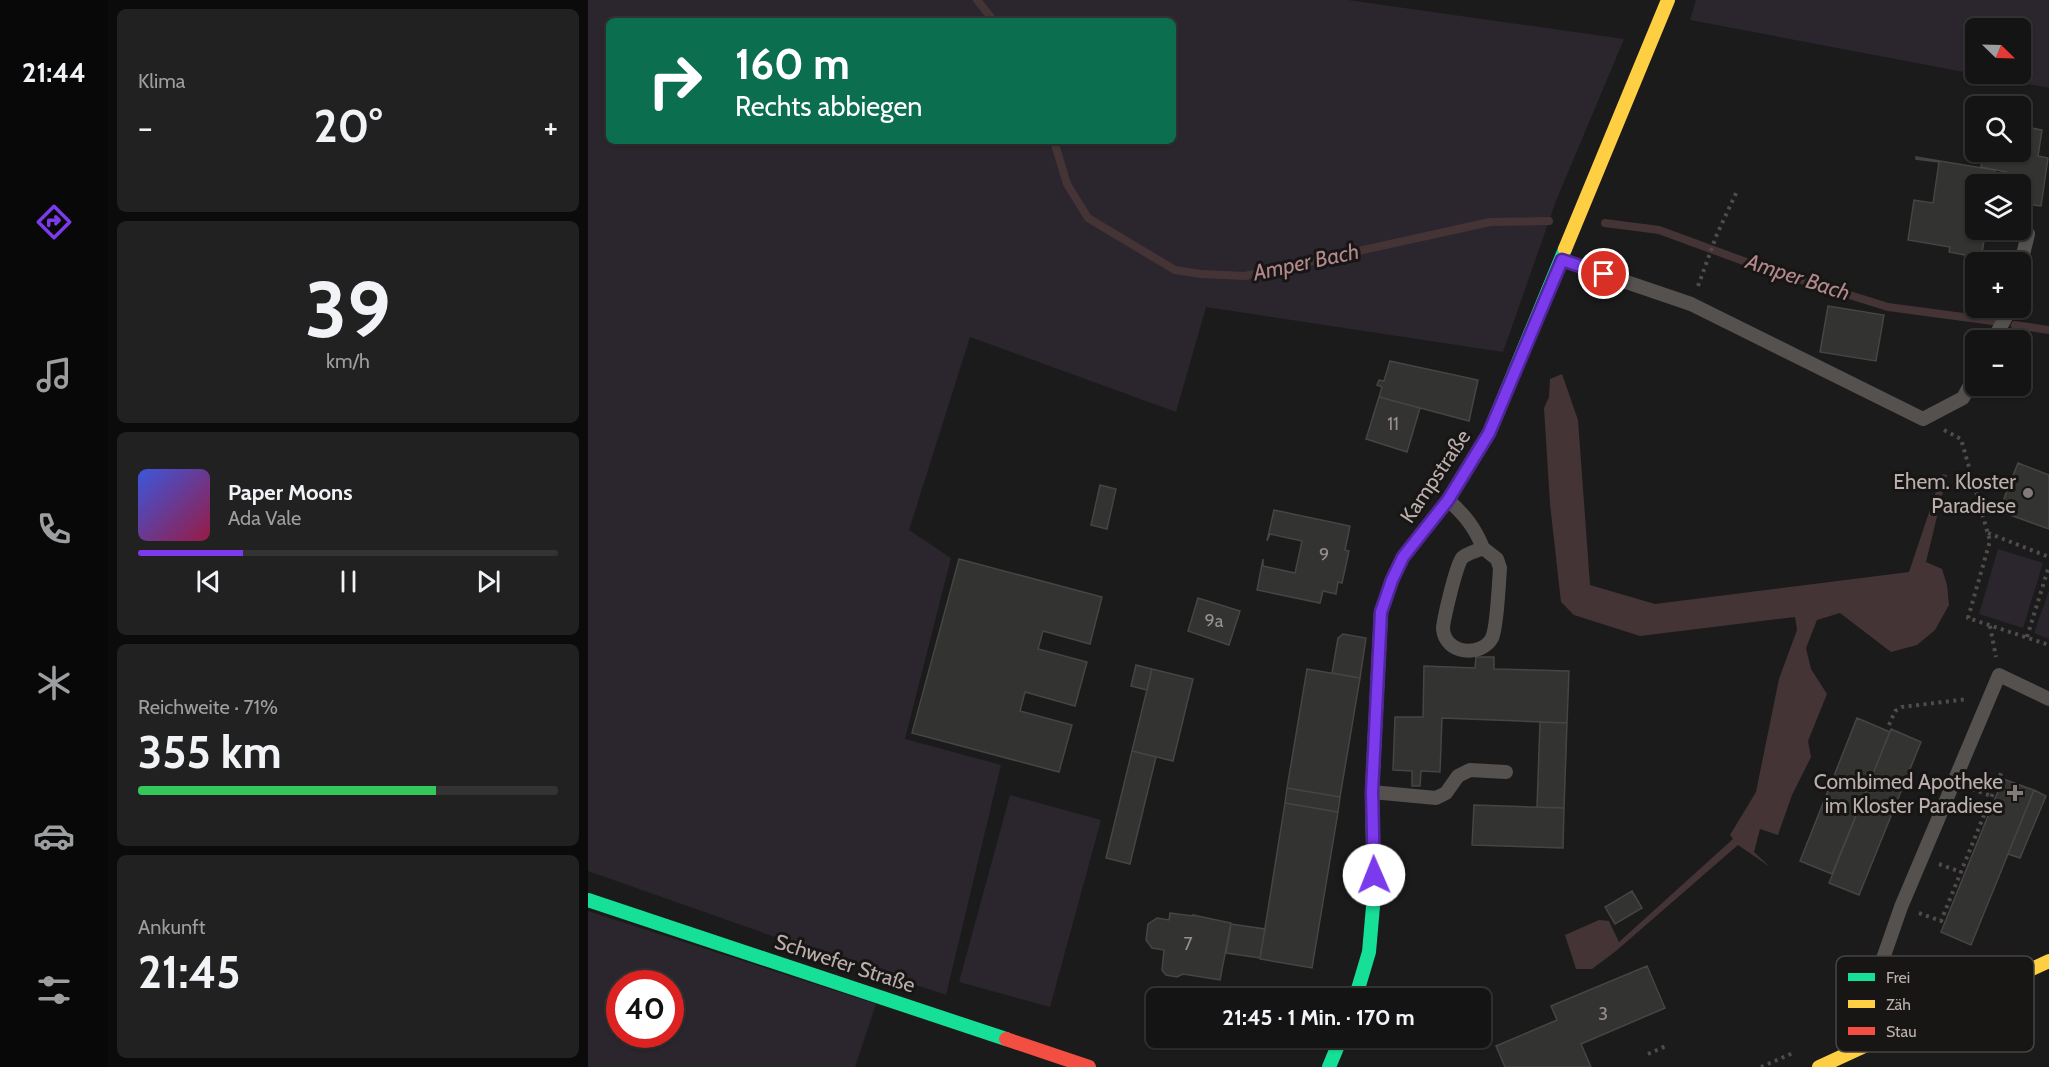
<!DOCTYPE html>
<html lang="de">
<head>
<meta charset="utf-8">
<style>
	:root { --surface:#141414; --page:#212122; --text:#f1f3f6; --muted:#9d9ea0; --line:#333334; --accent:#7c3aed }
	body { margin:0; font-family:Cabin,sans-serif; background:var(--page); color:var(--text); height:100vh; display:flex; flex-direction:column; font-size:22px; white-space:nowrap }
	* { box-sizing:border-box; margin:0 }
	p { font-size:20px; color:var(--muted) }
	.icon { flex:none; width:33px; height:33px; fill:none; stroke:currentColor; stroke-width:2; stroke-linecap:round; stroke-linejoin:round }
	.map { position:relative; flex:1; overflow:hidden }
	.side { display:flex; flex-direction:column; gap:9px; padding:9px; background:#0b0b0b; width:480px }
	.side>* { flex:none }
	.top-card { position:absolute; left:18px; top:18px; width:570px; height:126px; border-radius:9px; box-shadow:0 2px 4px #0004,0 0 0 2px var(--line); background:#0b6e4f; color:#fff; overflow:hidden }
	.needle { width:39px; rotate:113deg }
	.fabs { position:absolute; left:1377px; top:18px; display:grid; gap:12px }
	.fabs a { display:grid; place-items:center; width:66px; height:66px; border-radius:9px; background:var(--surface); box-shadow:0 2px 4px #0004,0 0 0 2px var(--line); font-size:30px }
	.speed { position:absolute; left:18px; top:970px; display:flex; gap:12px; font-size:30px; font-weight:700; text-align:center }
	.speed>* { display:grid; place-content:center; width:78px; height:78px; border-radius:50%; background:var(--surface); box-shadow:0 2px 4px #0004,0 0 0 2px var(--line); line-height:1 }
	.speed .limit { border:9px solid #d22; background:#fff; color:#111 }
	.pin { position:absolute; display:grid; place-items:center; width:51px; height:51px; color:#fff; margin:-26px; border:3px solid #fff; border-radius:50%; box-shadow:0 2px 6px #0007 }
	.me { position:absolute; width:66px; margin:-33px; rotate:359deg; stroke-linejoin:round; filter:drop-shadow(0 0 4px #0008) }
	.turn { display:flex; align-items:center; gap:21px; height:126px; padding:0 30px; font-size:27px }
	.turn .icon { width:78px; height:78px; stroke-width:2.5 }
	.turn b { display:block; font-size:42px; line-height:51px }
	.big { font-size:45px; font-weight:700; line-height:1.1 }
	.side .card { flex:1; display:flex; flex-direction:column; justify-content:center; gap:9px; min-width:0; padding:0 21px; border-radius:9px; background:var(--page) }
	.side .dial { align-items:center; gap:0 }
	.dial b { font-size:78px; line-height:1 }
	.song { display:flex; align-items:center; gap:18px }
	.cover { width:72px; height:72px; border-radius:9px; background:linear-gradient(135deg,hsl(230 70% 55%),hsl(340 70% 35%)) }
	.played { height:6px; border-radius:3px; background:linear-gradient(90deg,var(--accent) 25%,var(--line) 25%) }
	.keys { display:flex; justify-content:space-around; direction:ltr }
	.heat { display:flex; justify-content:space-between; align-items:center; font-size:33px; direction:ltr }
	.charge { height:9px; border-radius:4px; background:linear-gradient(90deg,#34c759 71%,var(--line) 0) }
	.trip { position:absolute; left:558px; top:988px; width:345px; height:60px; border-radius:9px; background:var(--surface); box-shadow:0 2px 4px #0004,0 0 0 2px var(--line); font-weight:700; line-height:60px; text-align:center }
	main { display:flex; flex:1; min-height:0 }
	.dock { display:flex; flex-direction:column; width:108px; justify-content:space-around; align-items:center; background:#080808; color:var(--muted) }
	.dock .icon { width:42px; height:42px }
	.dock .on { color:var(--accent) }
	.dock b { font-size:27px; color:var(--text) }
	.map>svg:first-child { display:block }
</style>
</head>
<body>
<main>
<nav class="dock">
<b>21:44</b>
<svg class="icon on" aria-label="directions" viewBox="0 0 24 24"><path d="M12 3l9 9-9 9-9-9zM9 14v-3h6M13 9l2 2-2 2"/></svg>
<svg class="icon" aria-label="music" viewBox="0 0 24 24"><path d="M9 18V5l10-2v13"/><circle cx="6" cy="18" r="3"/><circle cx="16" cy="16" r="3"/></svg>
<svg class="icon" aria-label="phone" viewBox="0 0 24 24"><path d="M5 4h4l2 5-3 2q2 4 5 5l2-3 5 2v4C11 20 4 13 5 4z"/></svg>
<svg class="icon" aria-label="climate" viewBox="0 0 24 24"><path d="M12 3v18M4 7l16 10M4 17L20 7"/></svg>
<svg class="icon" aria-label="car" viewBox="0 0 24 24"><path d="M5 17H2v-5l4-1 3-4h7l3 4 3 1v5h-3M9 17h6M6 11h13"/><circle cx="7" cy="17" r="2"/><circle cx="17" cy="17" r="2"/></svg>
<svg class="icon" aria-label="filters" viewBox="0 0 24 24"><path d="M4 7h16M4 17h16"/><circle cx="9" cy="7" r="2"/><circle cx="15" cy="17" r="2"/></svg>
</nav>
<section class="side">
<div class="card"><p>Klima</p>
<div class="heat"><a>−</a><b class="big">20°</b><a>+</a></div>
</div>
<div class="card dial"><b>39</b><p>km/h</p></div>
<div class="card">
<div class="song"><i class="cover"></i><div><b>Paper Moons</b><p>Ada Vale</p></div></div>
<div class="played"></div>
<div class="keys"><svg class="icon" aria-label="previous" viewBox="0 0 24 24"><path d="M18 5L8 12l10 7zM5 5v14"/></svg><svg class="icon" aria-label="pause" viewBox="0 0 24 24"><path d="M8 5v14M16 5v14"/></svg><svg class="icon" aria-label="next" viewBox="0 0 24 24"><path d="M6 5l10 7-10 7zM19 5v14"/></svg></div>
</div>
<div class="card"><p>Reichweite · 71%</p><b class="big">355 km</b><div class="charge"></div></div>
<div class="card"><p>Ankunft</p><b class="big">21:45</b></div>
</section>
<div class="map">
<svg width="1461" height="1067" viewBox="0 0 1461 1067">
	<rect width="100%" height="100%" fill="#1b1b1b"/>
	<!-- green -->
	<path fill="#2b262e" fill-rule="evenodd" d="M0,0H760L1036,39L968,201L915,352L618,307L588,412L382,337L321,530L363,558L317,739L413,765L358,995L238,955L0,871ZM21,21H585V141H21Z
		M1108,0H1461V88L1102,20ZM1432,28V74H1388V28Z
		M1410,549L1455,563L1435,628L1391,614Z
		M1461,591V639L1446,633Z
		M422,795L513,820L462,1007L371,982Z
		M0,911L288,1004L267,1067H0ZM32,984H82V1035H32Z"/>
	<!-- water -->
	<path fill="#453436" d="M974,374L990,420L1002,585L1067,604L1321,572L1354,474L1359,475L1338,562L1354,569L1359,585L1361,605L1347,630L1329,645L1303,652L1252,613L1229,620L1218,648L1223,669L1239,694L1220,741L1223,757L1204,795L1190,835L1172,829L1166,852L1182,867L1150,845L1028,951L1004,969H988L977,935L1011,920L1021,921L1031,942L1145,839L1142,835L1168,792L1191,679L1209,630L1207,617L1052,636L986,615L973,602L962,504L956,408L961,397L962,379Z"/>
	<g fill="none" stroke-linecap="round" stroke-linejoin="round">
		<!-- stream -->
		<path stroke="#453436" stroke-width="8" d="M389,0L406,21
			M466,141L479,184L500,218L587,270L613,274L657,276L902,222L961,221
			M1017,223L1071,230L1169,266L1300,307L1405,321
			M1427,325L1461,330"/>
	</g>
	<!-- building -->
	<path fill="#333332" stroke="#474543" stroke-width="1.5" d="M1432,122L1439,123V127L1454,130L1450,156L1460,158L1453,206L1432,203V184H1428L1429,174L1393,167L1395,152H1432Z
		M1328,157L1407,170L1405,184H1388V210L1385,227L1388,230H1398L1393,258L1361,252L1362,247L1320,240L1326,200L1345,203L1351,162L1328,159Z
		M1240,306L1296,315L1288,361L1232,352Z
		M802,361L890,380L881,421L791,397L794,387L789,385L791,380L796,381Z
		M791,397L832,408L819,452L778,439Z
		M1430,463L1461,475V529L1411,511Z
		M512,485L528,489L519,529L503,525Z
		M686,510L762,526L757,550L761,551L754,583L750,582L748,594L735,591L732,603L669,590L675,559V566L707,573L714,541L682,534L679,541Z
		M371,559L514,597L502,644L455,631L450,649L499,662L487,706L437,692L432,711L484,725L471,772L324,733Z
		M610,598L652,611L641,645L600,631Z
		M755,634L778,638L772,678L744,673L750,638Z
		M888,657H906V669L981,671L979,723L854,718L852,772L833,771L832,786H824V771L805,770L807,717H835L836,666L887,668Z
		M548,665L564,669L559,690L543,686Z
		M564,669L605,679L585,761L544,751Z
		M719,669L772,678L752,797L699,788Z
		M1269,718L1302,732L1244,874L1212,861Z
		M952,722L979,723L976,808L949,807Z
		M1303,729L1333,742L1271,895L1241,883Z
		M544,751L568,757L542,864L518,858Z
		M1415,779L1446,790L1383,945L1353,932Z
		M699,788L752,797L750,812L697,803Z
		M1446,790L1458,796L1432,858L1420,854Z
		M697,803L750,812L724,968L672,959Z
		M886,805L976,808L975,848L884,845Z
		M1044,891L1054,908L1027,924L1017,907Z
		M582,913L605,916V915L643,923L632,980L595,974L589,977L578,975L574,970L576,950L564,948L558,940L560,924L569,918L581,920Z
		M643,924L677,929L672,958L638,953Z
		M1059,966L1077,1008L993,1044L1003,1067H917L908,1046L969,1020L963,1006Z"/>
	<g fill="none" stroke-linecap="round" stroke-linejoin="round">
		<!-- path -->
		<path stroke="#4f4c4b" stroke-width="4" stroke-dasharray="3 4.5" stroke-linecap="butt" d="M1110,286L1129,234L1150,189
			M1356,430L1373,439L1402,541L1380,618L1461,645
			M1400,533L1461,557
			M1402,626L1408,657
			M1439,637L1461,566
			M1301,725L1307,711L1314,707L1380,699
			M1384,789L1403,796
			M1351,864L1373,872
			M1331,913L1353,921L1414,771
			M1060,1054L1078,1046
			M1173,1067L1205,1053"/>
		<!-- lane -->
		<path stroke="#54514f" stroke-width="14" d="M974,260L1103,304L1335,419L1375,398L1388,374
			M1432,267L1440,234
			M1405,340L1423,308
			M860,500C877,515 887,528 895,548C889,551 879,553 874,558C869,562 855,621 855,629C857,654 893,658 904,638C909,628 911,582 912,568L909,559L895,548
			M784,792L848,798L858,793L870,776L882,770L918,772
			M1316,1029L1291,970L1313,907L1411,675L1461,699"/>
		<!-- fast -->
		<path stroke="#16e098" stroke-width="14" d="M0,900L418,1039
			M767,999L781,952L786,895L784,792L793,612L804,580L815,557L860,500L901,433L977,249
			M741,1067L753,1038"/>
		<!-- slow -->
		<path stroke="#ffcf43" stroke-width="14" d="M977,249L1080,0
			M1231,1067L1461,961"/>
		<!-- jam -->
		<path stroke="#f24e42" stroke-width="14" d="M418,1039L501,1067"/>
	</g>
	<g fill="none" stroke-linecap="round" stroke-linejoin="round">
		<defs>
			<path id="route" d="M786,875L784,792L793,612L804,580L815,557L860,500L901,433L974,260L1016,274"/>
		</defs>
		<!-- route casing -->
		<use href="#route" stroke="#51269a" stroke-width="15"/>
		<!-- route -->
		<use href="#route" stroke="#7c3aed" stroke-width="10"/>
	</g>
	<!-- markers -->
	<g fill="#837b7a" stroke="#171615" stroke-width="2">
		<circle cx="1440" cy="493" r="6"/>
		<path d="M1424 784h6v6h6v6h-6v6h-6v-6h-6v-6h6z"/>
	</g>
	<g text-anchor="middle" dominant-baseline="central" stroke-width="6" stroke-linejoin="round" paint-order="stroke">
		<!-- number labels -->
		<g font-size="18" fill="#99908e">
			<text x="805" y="424">11</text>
			<text x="736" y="555">9</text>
			<text x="626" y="621">9a</text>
			<text x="600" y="944">7</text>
			<text x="1015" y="1014">3</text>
		</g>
		<!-- street labels -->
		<g font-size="21" fill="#bbafad" stroke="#171615">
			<text transform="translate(847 476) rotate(-56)">Kampstraße</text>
			<text transform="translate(257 963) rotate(18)">Schwefer Straße</text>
		</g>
		<!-- poi labels -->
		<g font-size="21" fill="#bbafad" stroke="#171615" text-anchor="end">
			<text x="1428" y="481">Ehem. Kloster<tspan x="1428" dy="24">Paradiese</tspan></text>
			<text x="1415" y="781">Combimed Apotheke<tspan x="1415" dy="24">im Kloster Paradiese</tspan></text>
		</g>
		<!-- water labels -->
		<g font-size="22" font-style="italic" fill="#b3878b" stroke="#171615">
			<text transform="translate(718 262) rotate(-12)">Amper Bach</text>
			<text transform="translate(1210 277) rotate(18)">Amper Bach</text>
		</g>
	</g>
	<!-- legend -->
	<rect x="1248" y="956" width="198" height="96" rx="9" fill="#171615" stroke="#484443" stroke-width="1.5"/>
	<rect x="1260" y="973" width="27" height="8" fill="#16e098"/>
	<rect x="1260" y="1000" width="27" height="8" fill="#ffcf43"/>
	<rect x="1260" y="1027" width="27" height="8" fill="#f24e42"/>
	<g font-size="16" fill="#bbafad">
		<text x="1298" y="983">Frei</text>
		<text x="1298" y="1010">Zäh</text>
		<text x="1298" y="1037">Stau</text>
	</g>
</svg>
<div class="fabs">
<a><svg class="needle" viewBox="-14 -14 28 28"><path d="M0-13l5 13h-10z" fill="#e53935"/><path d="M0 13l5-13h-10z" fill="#9d9ea0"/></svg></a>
<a><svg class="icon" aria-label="search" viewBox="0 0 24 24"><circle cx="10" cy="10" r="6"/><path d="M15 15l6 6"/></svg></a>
<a><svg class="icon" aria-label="layers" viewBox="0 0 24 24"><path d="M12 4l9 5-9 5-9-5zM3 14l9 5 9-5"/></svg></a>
<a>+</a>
<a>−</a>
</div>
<div class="speed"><div class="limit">40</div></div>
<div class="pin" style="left:1016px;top:274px;background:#d93025"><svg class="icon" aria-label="arrive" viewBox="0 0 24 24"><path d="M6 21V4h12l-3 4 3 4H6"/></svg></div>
<svg class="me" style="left:786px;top:875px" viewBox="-20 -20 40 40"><circle r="19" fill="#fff"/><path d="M0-13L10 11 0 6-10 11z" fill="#7c3aed"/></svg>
<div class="trip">21:45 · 1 Min. · 170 m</div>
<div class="top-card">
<div class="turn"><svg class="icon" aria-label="right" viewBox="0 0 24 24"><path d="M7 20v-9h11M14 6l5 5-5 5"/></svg><div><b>160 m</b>Rechts abbiegen</div></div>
</div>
</div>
</main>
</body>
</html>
